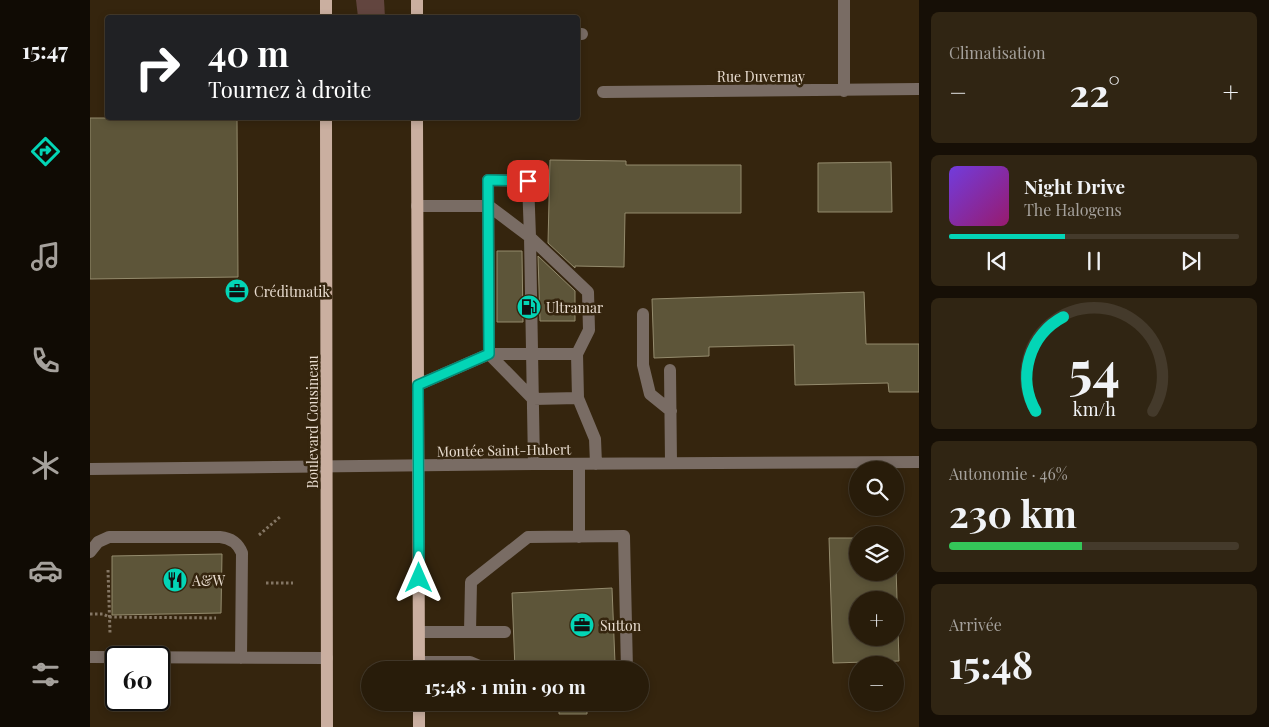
<!DOCTYPE html>
<html lang="fr">
<head>
<meta charset="utf-8">
<style>
	:root { --surface:#281c0a; --page:#302513; --text:#f1f3f6; --muted:#a5a19c; --line:#443a2b; --accent:#03d5b6 }
	body { margin:0; font-family:"Playfair Display",serif; background:var(--page); color:var(--text); height:100vh; display:flex; flex-direction:column; font-size:19px; white-space:nowrap }
	* { box-sizing:border-box; margin:0 }
	p { font-size:16px; color:var(--muted) }
	.icon { flex:none; width:28px; height:28px; fill:none; stroke:currentColor; stroke-width:2; stroke-linecap:round; stroke-linejoin:round }
	.map { position:relative; flex:1; overflow:hidden }
	.panel { display:flex; flex-direction:column; gap:12px; padding:12px; background:#160f06; width:350px }
	.panel>* { flex:none }
	.banner { position:absolute; left:15px; top:15px; width:475px; height:105px; border-radius:5px; box-shadow:0 2px 8px #0003,0 0 0 1px var(--line); background:#202124; color:#fff; overflow:hidden }
	.tools { position:absolute; left:759px; top:461px; display:grid; gap:10px }
	.tools a { display:grid; place-items:center; width:55px; height:55px; border-radius:50%; background:var(--surface); box-shadow:0 2px 8px #0003,0 0 0 1px var(--line); font-size:25px }
	.speed { position:absolute; left:15px; top:646px; display:flex; gap:10px; font-size:25px; font-weight:700; text-align:center }
	.speed>* { display:grid; place-content:center; width:65px; height:65px; border-radius:50%; background:var(--surface); box-shadow:0 2px 8px #0003,0 0 0 1px var(--line); line-height:1 }
	.speed .limit { border:2px solid #111; border-radius:8px; background:#fff; color:#111 }
	.pin { position:absolute; display:grid; place-items:center; width:42px; height:42px; color:#fff; margin:-21px; border-radius:10px; box-shadow:0 2px 8px #0006 }
	.me { position:absolute; width:55px; margin:-28px; rotate:0deg; stroke-linejoin:round; filter:drop-shadow(0 0 4px #0008) }
	.turn { display:flex; align-items:center; gap:18px; height:105px; padding:0 20px; font-size:22px }
	.turn .icon { width:65px; height:65px; stroke-width:2.5 }
	.turn b { display:block; font-size:35px; line-height:42px }
	.big { font-size:38px; font-weight:700; line-height:1.1 }
	.panel .card { flex:1; display:flex; flex-direction:column; justify-content:center; gap:8px; min-width:0; padding:0 18px; border-radius:8px; background:var(--page) }
	.panel .dial { align-items:center; gap:0 }
	.dial svg { height:130px; overflow:visible; fill:none; stroke:var(--line); stroke-width:7; stroke-linecap:round; text-anchor:middle }
	.dial text { fill:var(--text); stroke:none }
	.song { display:flex; align-items:center; gap:15px }
	.cover { width:60px; height:60px; border-radius:8px; background:linear-gradient(135deg,hsl(260 70% 55%),hsl(320 70% 35%)) }
	.played { height:5px; border-radius:2px; background:linear-gradient(90deg,var(--accent) 40%,var(--line) 40%) }
	.keys { display:flex; justify-content:space-around; direction:ltr }
	.heat { display:flex; justify-content:space-between; align-items:center; font-size:28px; direction:ltr }
	.charge { height:8px; border-radius:4px; background:linear-gradient(90deg,#34c759 46%,var(--line) 0) }
	.trip { position:absolute; left:271px; top:661px; width:288px; height:50px; border-radius:25px; background:var(--surface); box-shadow:0 2px 8px #0003,0 0 0 1px var(--line); font-weight:700; line-height:50px; text-align:center }
	main { display:flex; flex:1; min-height:0 }
	.dock { display:flex; flex-direction:column; width:90px; justify-content:space-around; align-items:center; background:#100b04; color:var(--muted) }
	.dock .icon { width:35px; height:35px }
	.dock .on { color:var(--accent) }
	.dock b { font-size:22px; color:var(--text) }
	.map>svg:first-child { display:block }
</style>
</head>
<body>
<main>
<nav class="dock">
<b>15:47</b>
<svg class="icon on" aria-label="directions" viewBox="0 0 24 24"><path d="M12 3l9 9-9 9-9-9zM9 14v-3h6M13 9l2 2-2 2"/></svg>
<svg class="icon" aria-label="music" viewBox="0 0 24 24"><path d="M9 18V5l10-2v13"/><circle cx="6" cy="18" r="3"/><circle cx="16" cy="16" r="3"/></svg>
<svg class="icon" aria-label="phone" viewBox="0 0 24 24"><path d="M5 4h4l2 5-3 2q2 4 5 5l2-3 5 2v4C11 20 4 13 5 4z"/></svg>
<svg class="icon" aria-label="climate" viewBox="0 0 24 24"><path d="M12 3v18M4 7l16 10M4 17L20 7"/></svg>
<svg class="icon" aria-label="car" viewBox="0 0 24 24"><path d="M5 17H2v-5l4-1 3-4h7l3 4 3 1v5h-3M9 17h6M6 11h13"/><circle cx="7" cy="17" r="2"/><circle cx="17" cy="17" r="2"/></svg>
<svg class="icon" aria-label="filters" viewBox="0 0 24 24"><path d="M4 7h16M4 17h16"/><circle cx="9" cy="7" r="2"/><circle cx="15" cy="17" r="2"/></svg>
</nav>
<div class="map">
<svg width="829" height="727" viewBox="0 0 829 727">
	<rect width="100%" height="100%" fill="#35250e"/>
	<!-- green -->
	<path fill="#62453f" d="M266,0H294L295,17H268Z"/>
	<!-- building -->
	<path fill="#5d5539" stroke="#948b6d" fill-rule="evenodd" d="M0,118H147L148,277L0,279Z
		M460,160L536,161V165H651V213H535L534,267L485,266V268L458,243Z
		M801,162L802,212H728V163Z
		M407,251H432L433,322H407Z
		M448,256L485,291V321H450Z
		M774,292L776,344H829V392H799L798,383L705,385L704,345L619,347V356L564,358L562,299Z
		M805,537L809,661L743,663L739,538H768V572H805ZM768,600H805V638H768Z
		M132,554L131,613L22,615V556Z
		M522,588L525,663L496,664V670H425L422,593Z
		M427,702H497V714H469V705H427Z"/>
	<g fill="none" stroke-linecap="round" stroke-linejoin="round">
		<!-- path -->
		<path stroke="#847664" stroke-width="3" stroke-dasharray="2.5 2.5" stroke-linecap="butt" d="M169,535L191,516
			M18,570L20,633
			M176,583H203
			M0,614H13L19,617L126,618"/>
		<!-- minor -->
		<path stroke="#796c64" stroke-width="12" d="M754,0V91
			M488,34H492
			M513,92L829,89
			M327,206H399L440,237L444,464
			M553,314V365L560,394L581,411
			M487,354L499,330L498,292L440,237L438,181L398,180L399,354L443,399L488,398
			M580,370L581,463
			M328,385L399,354H487L488,398L505,439L506,464
			M489,464V537
			M0,469L444,464L829,462
			M0,552L8,542L19,537H130C141,538 148,543 152,553L151,658
			M329,632H415
			M380,632L381,582L438,537L534,536L537,670
			M0,657L237,658
			M329,662H380L399,670"/>
		<!-- major -->
		<path stroke="#caafa0" stroke-width="12" d="M236,18V0
			M327,18V0
			M236,118L237,727
			M327,118L329,670
			M329,702V727"/>
	</g>
	<g fill="none" stroke-linecap="round" stroke-linejoin="round">
		<defs>
			<path id="route" d="M329,578L328,385L399,354L398,180L438,181"/>
		</defs>
		<!-- route casing -->
		<use href="#route" stroke="#028a76" stroke-width="12"/>
		<!-- route -->
		<use href="#route" stroke="#03d5b6" stroke-width="9"/>
	</g>
	<!-- icons -->
	<defs>
		<symbol id="office-disc" viewBox="-11 -11 22 22"><circle r="9.5" fill="#03d5b6" stroke="#35250e"/><path d="M-6-3h4V-5.5h4V-3h4V5H-6ZM-1-4.5V-3h2v-1.5ZM-6 0V1H6V0Z" fill="#111"/></symbol>
		<symbol id="fuel-disc" viewBox="-11 -11 22 22"><circle r="9.5" fill="#03d5b6" stroke="#35250e"/><path d="M-5.5-6h7V0h2V4h1.3V-2.5L3-4.5l.8-.8L6-3V5H2.5V1h-1V6h-7ZM-4.2-4.7v3.2H.2V-4.7Z" fill="#111"/></symbol>
		<symbol id="restaurant-disc" viewBox="-11 -11 22 22"><circle r="9.5" fill="#03d5b6" stroke="#35250e"/><path d="M-5-6h1v4h1v-4h1v4h1v-4h1v5L-1.5 .5V6h-2V.5L-5-1ZM5-6V6H3V1.5H1.5Q1.5-4 5-6Z" fill="#111"/></symbol>
	</defs>
	<g fill-rule="evenodd">
		<use href="#office-disc" x="133" y="277" width="28" height="28"/>
		<use href="#fuel-disc" x="425" y="293" width="28" height="28"/>
		<use href="#restaurant-disc" x="71" y="566" width="28" height="28"/>
		<use href="#office-disc" x="478" y="611" width="28" height="28"/>
	</g>
	<g text-anchor="middle" dominant-baseline="central" stroke-width="5" stroke-linejoin="round" paint-order="stroke">
		<!-- street labels -->
		<g font-size="14" fill="#e9ddd0" stroke="#35250e">
			<text x="671" y="76">Rue Duvernay</text>
			<text transform="translate(222 422) rotate(-90)">Boulevard Cousineau</text>
			<text transform="translate(414 450) rotate(-1)">Montée Saint-Hubert</text>
		</g>
		<!-- poi labels -->
		<g font-size="14" fill="#e9ddd0" stroke="#35250e" text-anchor="start">
			<text x="164" y="291">Créditmatik</text>
			<text x="456" y="307">Ultramar</text>
			<text x="102" y="580">A&amp;W</text>
			<text x="510" y="625">Sutton</text>
		</g>
	</g>
</svg>
<div class="tools">
<a><svg class="icon" aria-label="search" viewBox="0 0 24 24"><circle cx="10" cy="10" r="6"/><path d="M15 15l6 6"/></svg></a>
<a><svg class="icon" aria-label="layers" viewBox="0 0 24 24"><path d="M12 4l9 5-9 5-9-5zM3 14l9 5 9-5"/></svg></a>
<a>+</a>
<a>−</a>
</div>
<div class="speed"><div class="limit">60</div></div>
<div class="pin" style="left:438px;top:181px;background:#d93025"><svg class="icon" aria-label="arrive" viewBox="0 0 24 24"><path d="M6 21V4h12l-3 4 3 4H6"/></svg></div>
<svg class="me" style="left:329px;top:578px" viewBox="-20 -20 40 40"><path d="M0-17L14 15 0 8-14 15z" fill="#03d5b6" stroke="#fff" stroke-width="4"/></svg>
<div class="trip">15:48 · 1 min · 90 m</div>
<div class="banner">
<div class="turn"><svg class="icon" aria-label="right" viewBox="0 0 24 24"><path d="M7 20v-9h11M14 6l5 5-5 5"/></svg><div><b>40 m</b>Tournez à droite</div></div>
</div>
</div>
<section class="panel">
<div class="card"><p>Climatisation</p>
<div class="heat"><a>−</a><b class="big">22°</b><a>+</a></div>
</div>
<div class="card">
<div class="song"><i class="cover"></i><div><b>Night Drive</b><p>The Halogens</p></div></div>
<div class="played"></div>
<div class="keys"><svg class="icon" aria-label="previous" viewBox="0 0 24 24"><path d="M18 5L8 12l10 7zM5 5v14"/></svg><svg class="icon" aria-label="pause" viewBox="0 0 24 24"><path d="M8 5v14M16 5v14"/></svg><svg class="icon" aria-label="next" viewBox="0 0 24 24"><path d="M6 5l10 7-10 7zM19 5v14"/></svg></div>
</div>
<div class="card dial"><svg viewBox="0 0 100 80">
<path d="M14 69A42 42 0 1 1 86 69"/>
<path d="M14 69A42 42 0 0 1 31 11" stroke="#03d5b6"/>
<text x="50" y="56" font-size="32" font-weight="700">54</text>
<text x="50" y="72" font-size="11">km/h</text>
</svg></div>
<div class="card"><p>Autonomie · 46%</p><b class="big">230 km</b><div class="charge"></div></div>
<div class="card"><p>Arrivée</p><b class="big">15:48</b></div>
</section>
</main>
</body>
</html>
